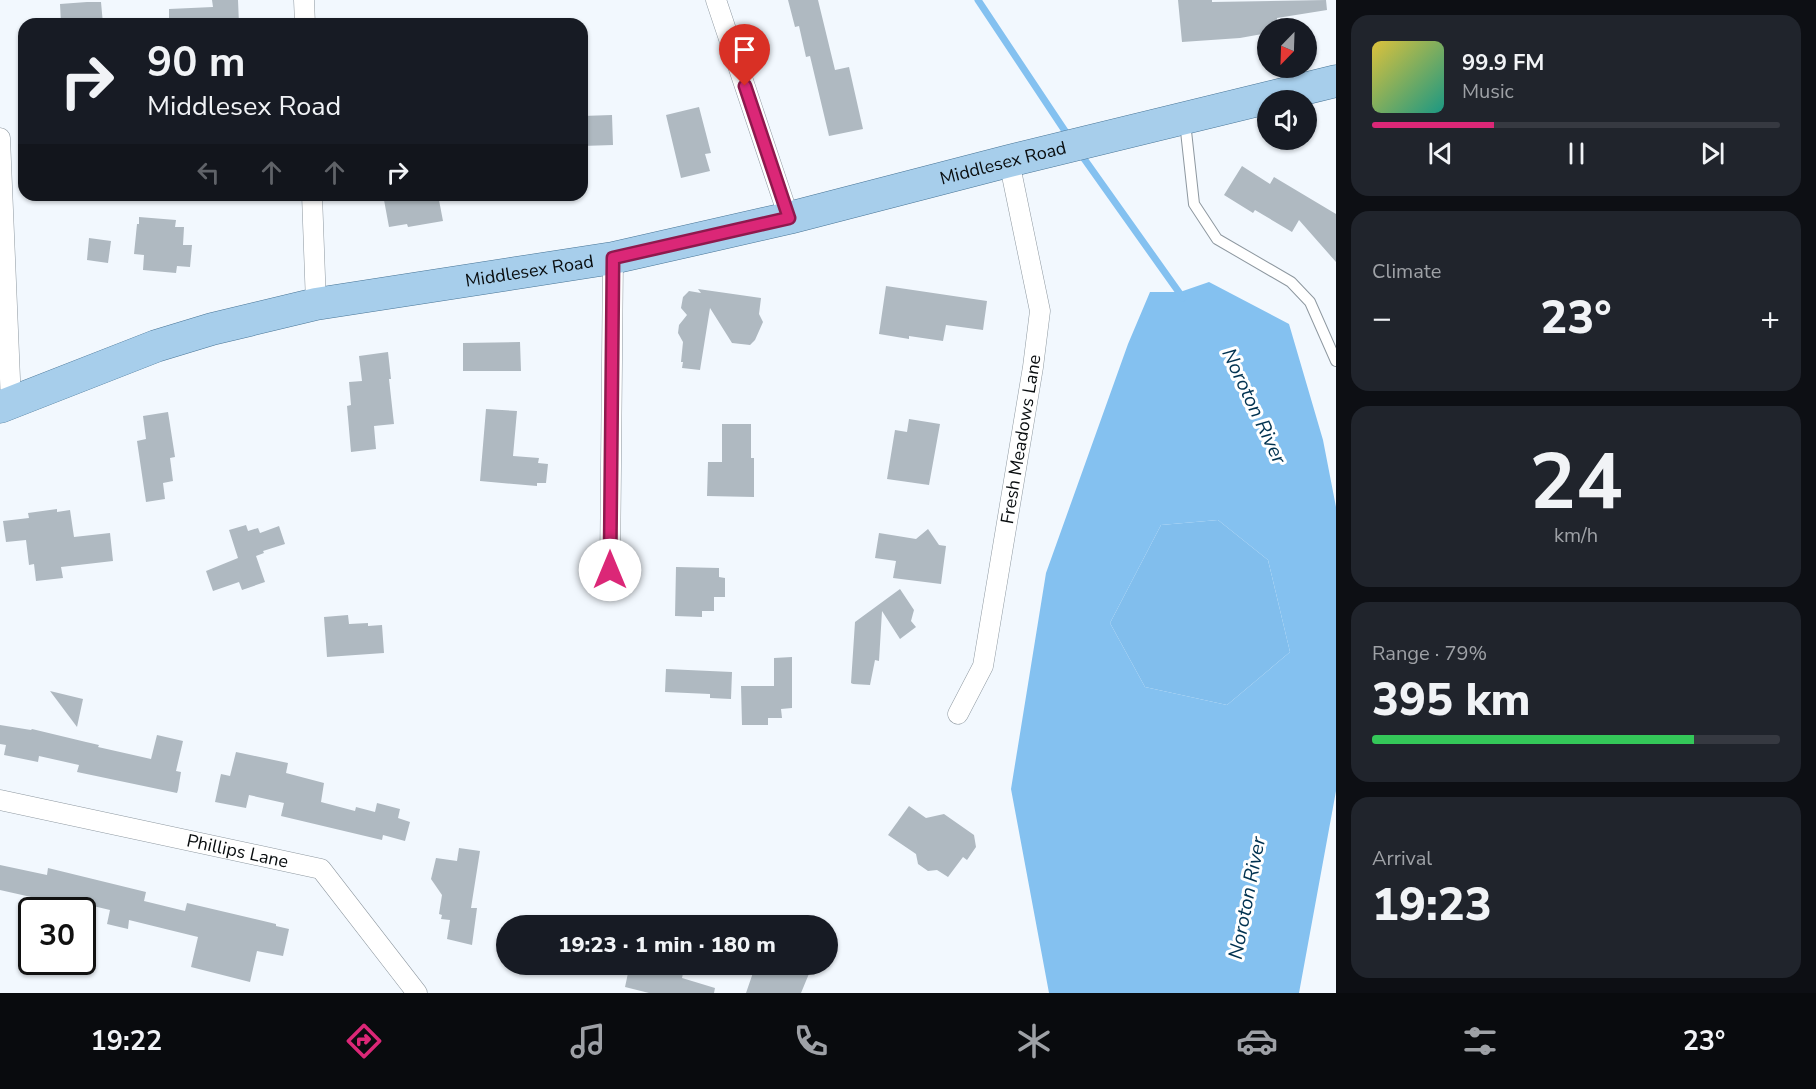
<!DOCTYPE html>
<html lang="en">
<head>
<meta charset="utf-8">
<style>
	:root { --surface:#171b24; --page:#20242c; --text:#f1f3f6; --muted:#9ea1a6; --line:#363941; --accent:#db2777 }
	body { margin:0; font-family:"Nunito Sans",sans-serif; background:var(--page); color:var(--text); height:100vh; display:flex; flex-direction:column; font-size:22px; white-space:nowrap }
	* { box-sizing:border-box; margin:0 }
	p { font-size:20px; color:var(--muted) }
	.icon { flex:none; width:33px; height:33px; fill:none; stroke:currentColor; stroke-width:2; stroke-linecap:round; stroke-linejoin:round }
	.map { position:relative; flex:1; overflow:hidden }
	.details { display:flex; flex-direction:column; gap:15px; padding:15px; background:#0d0f14; width:480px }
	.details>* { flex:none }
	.top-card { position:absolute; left:18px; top:18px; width:570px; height:183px; border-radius:18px; box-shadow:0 2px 4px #0004; background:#171b24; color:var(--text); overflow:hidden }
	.needle { width:39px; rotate:203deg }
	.tools { position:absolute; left:1257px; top:18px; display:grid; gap:12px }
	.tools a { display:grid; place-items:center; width:60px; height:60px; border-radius:50%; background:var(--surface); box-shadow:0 2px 4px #0004; font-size:30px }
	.speed { position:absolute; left:18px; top:897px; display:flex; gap:12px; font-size:30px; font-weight:700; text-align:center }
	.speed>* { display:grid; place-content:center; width:78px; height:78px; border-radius:50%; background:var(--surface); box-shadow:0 2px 4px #0004; line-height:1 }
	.speed .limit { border:3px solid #111; border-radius:9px; background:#fff; color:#111 }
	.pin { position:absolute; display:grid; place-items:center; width:51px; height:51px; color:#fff; margin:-62px -26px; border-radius:50% 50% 50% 0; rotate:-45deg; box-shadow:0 0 6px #0007 }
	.pin .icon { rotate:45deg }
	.me { position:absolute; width:66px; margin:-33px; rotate:0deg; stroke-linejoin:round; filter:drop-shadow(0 0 4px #0008) }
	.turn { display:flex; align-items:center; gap:21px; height:126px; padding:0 30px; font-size:27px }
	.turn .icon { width:78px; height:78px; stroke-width:2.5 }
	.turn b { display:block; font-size:42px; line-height:51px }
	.lanes { display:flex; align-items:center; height:57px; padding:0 30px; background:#0003; justify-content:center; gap:30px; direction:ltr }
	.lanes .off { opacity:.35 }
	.big { font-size:45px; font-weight:800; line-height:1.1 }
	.details .widget { flex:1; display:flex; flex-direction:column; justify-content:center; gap:9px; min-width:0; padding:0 21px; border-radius:18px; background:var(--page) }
	.details .dial { align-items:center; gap:0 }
	.dial b { font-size:78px; line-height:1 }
	.song { display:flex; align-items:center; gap:18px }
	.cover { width:72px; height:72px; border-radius:9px; background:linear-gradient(135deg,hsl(50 70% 55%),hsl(170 70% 35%)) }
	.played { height:6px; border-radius:3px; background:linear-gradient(90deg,var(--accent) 30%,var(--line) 30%) }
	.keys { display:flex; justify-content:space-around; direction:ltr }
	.heat { display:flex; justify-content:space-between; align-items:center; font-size:33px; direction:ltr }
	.charge { height:9px; border-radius:4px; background:linear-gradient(90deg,#34c759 79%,var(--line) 0) }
	.trip { position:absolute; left:496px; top:915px; width:342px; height:60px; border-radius:30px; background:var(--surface); box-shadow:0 2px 4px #0004; font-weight:800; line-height:60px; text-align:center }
	.menu { display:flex; height:96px; justify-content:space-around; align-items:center; background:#090b0e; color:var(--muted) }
	.menu .icon { width:42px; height:42px }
	.menu .on { color:var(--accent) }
	.menu b { font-size:27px; color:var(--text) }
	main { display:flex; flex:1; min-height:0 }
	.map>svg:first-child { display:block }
</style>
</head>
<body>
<main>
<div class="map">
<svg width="1336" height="993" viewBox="0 0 1336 993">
	<rect width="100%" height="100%" fill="#f2f8fe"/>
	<!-- forest -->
	<path fill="#81beed" d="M1218,520L1268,560L1290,652L1227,705L1145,687L1110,623L1161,525Z"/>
	<!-- water -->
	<path fill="#84c1f0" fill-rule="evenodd" d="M1209,282L1289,324L1323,440L1336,507V791L1299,993H1049L1011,789L1046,573L1128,344L1150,292H1180ZM1218,520L1268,560L1290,652L1227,705L1145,687L1110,623L1161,525Z"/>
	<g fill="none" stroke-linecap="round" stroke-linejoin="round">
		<!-- stream -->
		<path stroke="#84c1f0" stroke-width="7" d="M978,0L1069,137
			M1080,153L1183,298"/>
	</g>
	<!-- building -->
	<path fill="#afb9c1" d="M212,0H238L239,24H169V9L213,7Z
		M788,0H818L835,70L849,67L863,129L829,136L810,56L806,57L799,26L795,27Z
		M1178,0H1212V2L1326,0L1327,10L1277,18L1278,28H1268V33L1240,38L1182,42Z
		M87,2H101L103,24H61L60,4Z
		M699,107L711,153L705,154L710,171L681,178L666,115Z
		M612,115L613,145L582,146V116Z
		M1242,166L1270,184L1274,177L1336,214V262L1299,220L1292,232L1255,210L1253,213L1224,195Z
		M409,195V199L438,195L443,221L408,227L407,224L389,227L384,200Z
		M139,217L176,220L175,227H184L183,245H192L190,267L177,266L176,273L143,270L144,255L134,254L137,224H139Z
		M89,238L111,241L108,263L87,260Z
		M886,286L987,301L983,330L946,325L943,341L909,336V339L879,334Z
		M698,289L761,298L759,314L763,322L755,340L750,345L732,343L710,308L700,370L682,368L683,362H681L683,342L678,333L679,325L687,315L681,308L683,297L689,291L701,293Z
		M520,342L521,371H463V343Z
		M388,352L391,379H389L394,424L374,426L376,449L351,452L347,406L351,405L349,382L362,381L359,356Z
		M486,409L517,411L513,456L539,458L538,463L548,464L546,483H537V486L480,481Z
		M168,412L175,457L170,458L173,481L163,483L165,499L146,502L137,441L146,439L143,416Z
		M909,419L940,424L929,485L887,479L895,430L907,432Z
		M722,424H751V458H754V497L707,496L708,462H722Z
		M57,509V512L70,510L74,537L110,533L113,561L61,567L63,578L36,581L34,564L29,565L26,540L6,542L3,521L29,518L28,513Z
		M246,525L248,531L258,528L260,533L279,526L285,544L263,551L264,553L256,556L265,582L242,590L239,582L213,591L206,571L238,558L229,530Z
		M928,529L939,545L946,546L941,584L893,578L896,561L875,558L879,533L916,539Z
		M676,567L719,568V577L725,578V597H714V611H702V617L675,616Z
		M900,589L914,610L911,621L916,627L900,639L882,611L879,661L875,660L870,685L853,684L851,683L855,622Z
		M348,615L349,624L368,623V626L382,625L384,653L327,657L324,617Z
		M792,657V708L781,709L782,718H768V725H742L741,686H774V658Z
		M666,669L732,672L731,699L710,698V694L665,692Z
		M50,691L83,699L77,727Z
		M0,725L31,730L32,729L86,742L99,745L98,747L151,759L157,735L183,741L176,771L181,772L178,790L177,793L77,772L79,765L39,756L38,762L4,755L6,745L0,744Z
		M236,752L288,763L286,773L324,783L321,802L355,811L356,807L375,812L377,803L400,809L398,818L410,822L405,841L383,835L382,840L281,816L284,803L249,795L246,808L215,802L221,774L230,776Z
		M909,806L926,818L944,814L974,835L976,847L967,860L963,857L948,877L937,870L928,871L918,864L916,854L888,835Z
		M459,848L480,851L471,908H477L472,945L447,939L450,920L441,919L442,915L439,914L442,895L431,879L436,858L457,861Z
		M0,865L47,875L48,868L146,892L144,901L185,911L187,903L276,924V926L289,929L283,956L257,951L250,982L191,967L198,937L129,920L128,929L107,924L110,910L72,901L71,906L65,905L63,910H43L28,907L31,897L0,890Z
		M630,964H685L682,978L715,988L714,993H649L625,987Z
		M756,964H813L801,993H746Z"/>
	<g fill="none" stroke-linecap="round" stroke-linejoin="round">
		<defs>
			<path id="service" d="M1185,122L1194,204L1217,239L1291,282L1310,302L1336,361"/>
			<g id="minor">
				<path d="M304,0L305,24"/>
				<path d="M716,0L789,218"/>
				<path d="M0,138L11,403"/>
				<path d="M312,195L316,304"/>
				<path d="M610,570L613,258"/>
				<path id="s1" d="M958,714L983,666L1033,367L1040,311L1009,161"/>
				<path id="s2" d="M0,800L321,869L417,993"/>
			</g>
			<g id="primary">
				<path id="s3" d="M0,407L156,346L212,329L316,304L613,258L789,218L1009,161L1336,81"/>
			</g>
		</defs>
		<!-- service casing -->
		<use href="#service" stroke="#8e98a0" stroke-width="12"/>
		<!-- minor casing -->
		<use href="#minor" stroke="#8e98a0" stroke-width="21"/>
		<!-- primary casing -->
		<use href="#primary" stroke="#497596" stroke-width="33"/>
		<!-- service -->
		<use href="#service" stroke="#fff" stroke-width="10"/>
		<!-- minor -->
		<use href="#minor" stroke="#fff" stroke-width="20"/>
		<!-- primary -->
		<use href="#primary" stroke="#a7ceeb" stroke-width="32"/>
	</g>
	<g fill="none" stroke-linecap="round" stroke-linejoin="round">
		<defs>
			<path id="route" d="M610,570L613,258L789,218L745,86"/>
		</defs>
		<!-- route casing -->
		<use href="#route" stroke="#8e194d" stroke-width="15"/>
		<!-- route -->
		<use href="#route" stroke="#db2777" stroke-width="10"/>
	</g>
	<g text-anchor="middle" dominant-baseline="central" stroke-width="6" stroke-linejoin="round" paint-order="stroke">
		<!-- street labels -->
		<g font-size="18" fill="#090d0f" stroke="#fff">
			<text stroke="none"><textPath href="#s3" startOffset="1035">Middlesex Road</textPath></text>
			<text stroke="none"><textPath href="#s3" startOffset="549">Middlesex Road</textPath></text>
			<text stroke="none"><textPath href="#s1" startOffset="284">Fresh Meadows Lane</textPath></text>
			<text stroke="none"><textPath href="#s2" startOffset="243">Phillips Lane</textPath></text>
		</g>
		<!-- water labels -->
		<g font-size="20" font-style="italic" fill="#003250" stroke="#fff">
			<text transform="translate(1254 406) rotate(65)">Noroton River</text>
			<text transform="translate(1247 898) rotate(-79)">Noroton River</text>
		</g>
	</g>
</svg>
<div class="tools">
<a><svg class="needle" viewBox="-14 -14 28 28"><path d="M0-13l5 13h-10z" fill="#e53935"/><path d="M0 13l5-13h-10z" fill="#9ea1a6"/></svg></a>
<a><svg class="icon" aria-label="sound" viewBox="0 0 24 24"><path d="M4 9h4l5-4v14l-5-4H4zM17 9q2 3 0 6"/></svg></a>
</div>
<div class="speed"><div class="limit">30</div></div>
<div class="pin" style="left:745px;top:86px;background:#d93025"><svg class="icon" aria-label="arrive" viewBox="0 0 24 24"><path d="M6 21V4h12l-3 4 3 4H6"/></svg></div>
<svg class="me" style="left:610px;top:570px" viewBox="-20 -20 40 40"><circle r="19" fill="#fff"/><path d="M0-13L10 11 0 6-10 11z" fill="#db2777"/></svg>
<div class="trip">19:23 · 1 min · 180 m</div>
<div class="top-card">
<div class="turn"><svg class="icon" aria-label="right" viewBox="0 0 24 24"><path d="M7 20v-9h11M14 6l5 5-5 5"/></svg><div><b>90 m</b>Middlesex Road</div></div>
<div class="lanes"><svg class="icon off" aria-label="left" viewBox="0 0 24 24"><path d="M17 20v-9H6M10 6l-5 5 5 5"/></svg><svg class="icon off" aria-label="ahead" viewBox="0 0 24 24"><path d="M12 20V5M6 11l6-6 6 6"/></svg><svg class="icon off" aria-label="ahead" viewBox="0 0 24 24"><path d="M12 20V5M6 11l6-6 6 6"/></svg><svg class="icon" aria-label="right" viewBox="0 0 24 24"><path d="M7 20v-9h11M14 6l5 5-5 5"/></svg></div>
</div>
</div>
<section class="details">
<div class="widget">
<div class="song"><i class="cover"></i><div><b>99.9 FM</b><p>Music</p></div></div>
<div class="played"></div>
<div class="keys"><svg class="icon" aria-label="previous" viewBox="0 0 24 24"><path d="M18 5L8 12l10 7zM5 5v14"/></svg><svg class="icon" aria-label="pause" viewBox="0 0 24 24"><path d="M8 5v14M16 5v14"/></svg><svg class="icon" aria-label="next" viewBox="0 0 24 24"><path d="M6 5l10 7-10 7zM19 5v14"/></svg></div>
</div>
<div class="widget"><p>Climate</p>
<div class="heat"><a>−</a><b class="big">23°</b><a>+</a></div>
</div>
<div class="widget dial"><b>24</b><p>km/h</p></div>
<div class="widget"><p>Range · 79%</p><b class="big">395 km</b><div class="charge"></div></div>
<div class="widget"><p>Arrival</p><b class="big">19:23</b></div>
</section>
</main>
<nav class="menu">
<b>19:22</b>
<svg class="icon on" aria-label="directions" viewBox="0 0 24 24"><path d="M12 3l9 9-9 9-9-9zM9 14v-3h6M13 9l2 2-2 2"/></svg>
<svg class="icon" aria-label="music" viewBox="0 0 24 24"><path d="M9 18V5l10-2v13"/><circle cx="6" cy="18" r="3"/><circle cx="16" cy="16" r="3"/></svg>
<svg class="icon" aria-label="phone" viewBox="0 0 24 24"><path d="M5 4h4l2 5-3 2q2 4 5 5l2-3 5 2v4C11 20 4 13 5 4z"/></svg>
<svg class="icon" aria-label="climate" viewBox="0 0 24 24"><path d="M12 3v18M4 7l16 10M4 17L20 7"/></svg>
<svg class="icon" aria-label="car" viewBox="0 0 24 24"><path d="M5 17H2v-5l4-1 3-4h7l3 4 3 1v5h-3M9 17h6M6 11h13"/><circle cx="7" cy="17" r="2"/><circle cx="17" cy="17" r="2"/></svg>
<svg class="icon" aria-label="filters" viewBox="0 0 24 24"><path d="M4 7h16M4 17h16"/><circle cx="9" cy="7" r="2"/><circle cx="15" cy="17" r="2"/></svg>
<b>23°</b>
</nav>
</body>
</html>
